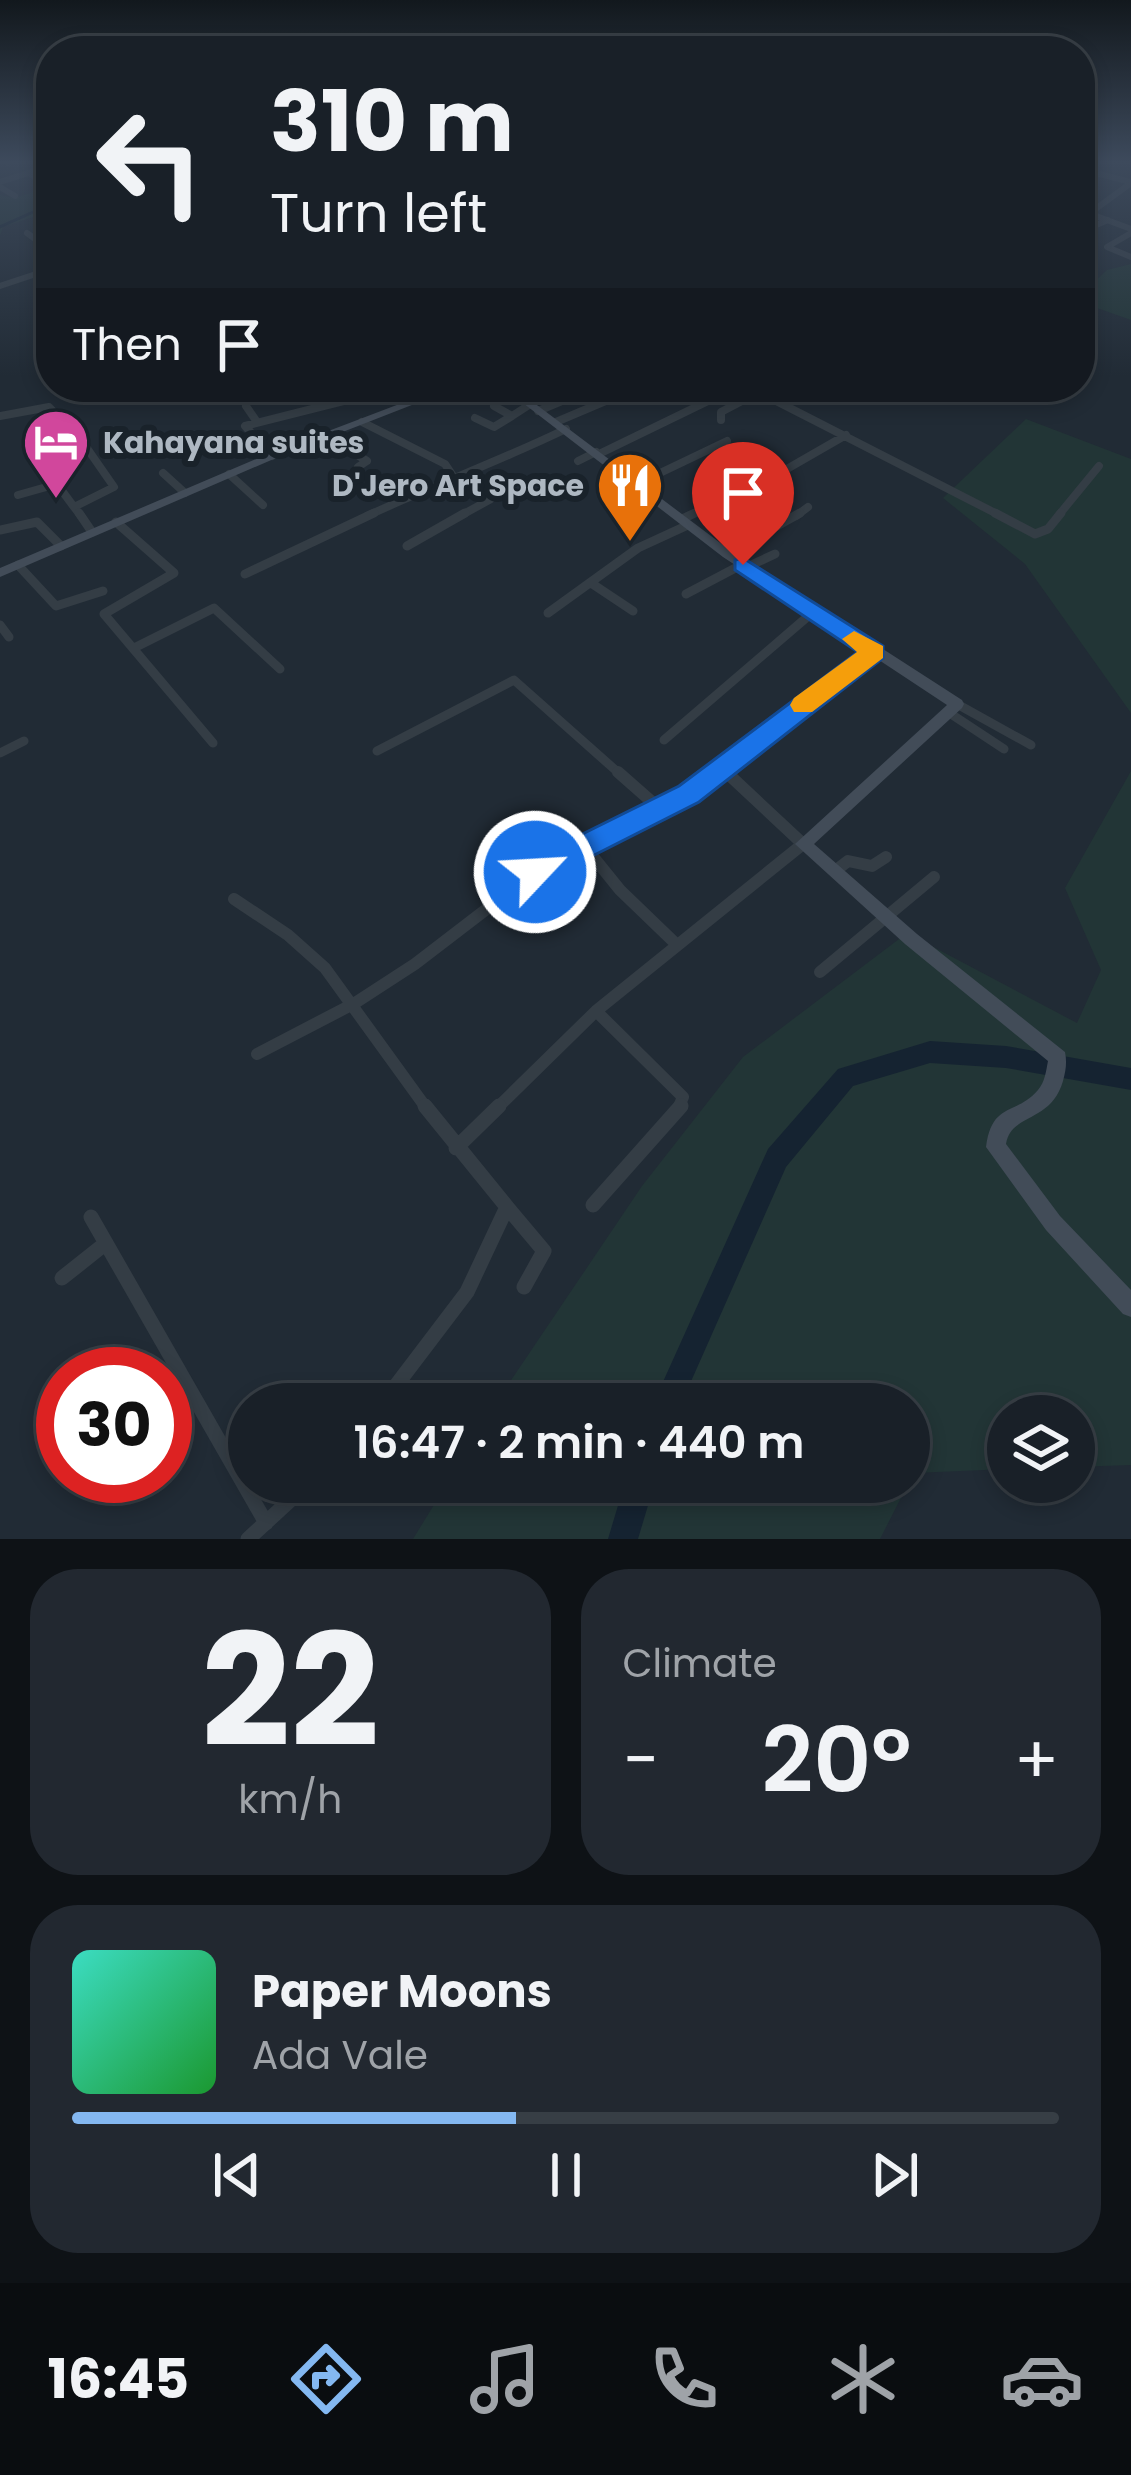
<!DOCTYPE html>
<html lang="en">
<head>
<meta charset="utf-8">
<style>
	:root { --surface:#192028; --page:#222830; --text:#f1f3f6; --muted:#9fa3a8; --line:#373e45; --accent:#84b8f1 }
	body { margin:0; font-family:Poppins,sans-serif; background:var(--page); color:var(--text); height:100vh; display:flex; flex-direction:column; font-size:45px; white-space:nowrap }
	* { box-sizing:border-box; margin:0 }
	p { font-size:39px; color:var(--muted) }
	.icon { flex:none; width:66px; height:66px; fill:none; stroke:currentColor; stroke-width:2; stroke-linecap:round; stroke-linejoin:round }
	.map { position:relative; height:1539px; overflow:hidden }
	.sheet { display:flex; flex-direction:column; gap:30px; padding:30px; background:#0e1216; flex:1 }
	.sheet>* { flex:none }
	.hud { position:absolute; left:36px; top:36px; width:1059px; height:366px; border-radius:48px; box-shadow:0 6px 18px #0003,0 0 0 3px var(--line); background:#192028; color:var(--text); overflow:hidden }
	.controls { position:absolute; left:987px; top:1395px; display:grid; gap:24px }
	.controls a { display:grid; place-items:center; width:108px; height:108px; border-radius:50%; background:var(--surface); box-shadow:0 6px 18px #0003,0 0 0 3px var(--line); font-size:60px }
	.speed { position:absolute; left:36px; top:1347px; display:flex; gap:24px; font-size:60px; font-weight:700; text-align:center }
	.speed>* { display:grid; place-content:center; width:156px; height:156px; border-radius:50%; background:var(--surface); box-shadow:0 6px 18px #0003,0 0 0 3px var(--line); line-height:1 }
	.speed .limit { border:18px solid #d22; background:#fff; color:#111 }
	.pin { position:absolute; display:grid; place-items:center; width:102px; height:102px; color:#fff; margin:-123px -51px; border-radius:50% 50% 50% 0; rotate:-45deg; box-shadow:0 0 12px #0007 }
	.pin .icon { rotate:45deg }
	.me { position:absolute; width:132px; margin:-66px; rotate:65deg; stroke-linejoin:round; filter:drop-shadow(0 0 9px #0008) }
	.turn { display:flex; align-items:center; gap:42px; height:252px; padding:0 36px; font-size:54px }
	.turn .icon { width:156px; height:156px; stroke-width:2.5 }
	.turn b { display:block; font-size:84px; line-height:102px }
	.then { display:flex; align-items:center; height:114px; padding:0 36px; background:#0003; gap:24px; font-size:45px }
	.big { font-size:90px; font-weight:600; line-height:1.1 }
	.sheet .card { flex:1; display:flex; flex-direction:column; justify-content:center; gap:18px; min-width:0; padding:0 42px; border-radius:48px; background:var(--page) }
	.sheet .dial { align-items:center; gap:0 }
	.dial b { font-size:156px; line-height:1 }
	.song { display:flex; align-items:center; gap:36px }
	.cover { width:144px; height:144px; border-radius:18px; background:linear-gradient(135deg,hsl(170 70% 55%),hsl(130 70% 35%)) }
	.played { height:12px; border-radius:6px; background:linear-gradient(90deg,var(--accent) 45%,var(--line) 45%) }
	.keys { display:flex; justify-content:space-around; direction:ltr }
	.heat { display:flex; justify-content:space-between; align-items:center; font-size:66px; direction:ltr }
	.sheet .tiles { flex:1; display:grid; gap:30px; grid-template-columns:1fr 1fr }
	.card:last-child { grid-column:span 2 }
	.trip { position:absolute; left:228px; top:1383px; width:702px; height:120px; border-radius:60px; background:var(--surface); box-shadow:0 6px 18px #0003,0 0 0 3px var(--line); font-weight:600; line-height:120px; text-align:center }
	.menu { display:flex; height:192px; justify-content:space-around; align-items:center; background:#0a0d10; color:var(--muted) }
	.menu .icon { width:84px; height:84px }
	.menu .on { color:var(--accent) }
	.menu b { font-size:54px; color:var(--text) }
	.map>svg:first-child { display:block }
</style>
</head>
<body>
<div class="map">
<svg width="1131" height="1539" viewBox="0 0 1131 1539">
	<rect width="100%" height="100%" fill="#212b35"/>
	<!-- green -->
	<path fill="#223536" d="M51,186V211L3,227L0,236V195L15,198Z
		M1131,264V320L1080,302V295L1107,270Z
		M1026,419L1131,459V713L1025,564L943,498Z
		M1131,771V1465L1074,1467V1416H1008V1469L914,1473L909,1481V1404H495L642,1186L743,1057L907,933L1077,1023L1101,970L1065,888Z
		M448,1482H909L880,1539H413Z"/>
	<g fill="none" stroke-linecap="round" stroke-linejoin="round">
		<!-- stream -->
		<path stroke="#152331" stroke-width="3" d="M0,227L51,204"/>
		<!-- river -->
		<path fill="#152331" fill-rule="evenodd" d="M930,1041L1006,1046L1131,1068V1090L1006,1068L930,1063L853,1086L786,1167L681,1404H653L768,1149L838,1069Z
			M625,1482H655L638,1539H608Z"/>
		<!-- street-far4 -->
		<path stroke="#343d45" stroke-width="6" d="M1,160L8,163
			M1080,169L1131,182
			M28,173L49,185
			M0,182L51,166
			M0,187L15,196
			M1080,210L1131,229
			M1090,213L1131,183
			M1080,232L1108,220
			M27,233L51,251
			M1131,233L1107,247L1131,257
			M0,286L51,269"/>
		<!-- street-far3 -->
		<path stroke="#343d45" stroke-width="8" d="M749,387L1001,516
			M519,397L542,387
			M246,406L257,422
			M494,406L512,416L529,405
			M538,411L581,393
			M0,416L49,407L82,441L114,487L74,507L81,516
			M475,418L494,427L512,416
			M721,420V412L759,392
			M362,422L445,464L453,476
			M556,422L608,400
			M326,435L367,461L358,467
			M599,454L737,387
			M272,456L245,426L399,387
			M578,461L596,452
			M163,473L185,493
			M229,474L263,505
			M637,484L727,441
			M18,495L57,484L74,507
			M367,516C434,485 500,461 566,429
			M460,516L491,499L473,474
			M688,516L766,481L846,435
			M796,516L808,507
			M1058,516L1099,466"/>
		<!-- street-far2 -->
		<path stroke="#343d45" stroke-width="9" d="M79,513L92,532
			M995,513L1035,534L1048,529L1061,513
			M682,519L695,513
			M116,522L174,573L104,614L213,743
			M0,530L37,522L61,546
			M407,546L465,513
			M727,554L800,513
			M18,565L56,606L103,591
			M747,567L775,554
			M245,574L374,513
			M591,583L633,611
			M686,594L743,564
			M548,613L638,548L688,525
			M0,625L9,637
			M136,647L214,608L280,669
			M957,704L1031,745
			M951,714L1004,749
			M664,740L813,612
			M377,751L514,680L621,775
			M0,753L24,741
			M722,768L729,775
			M714,775L875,652"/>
		<!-- street-far1 -->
		<path stroke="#343d45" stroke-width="12" d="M618,772L660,809
			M586,848L620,890L675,943
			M835,871L848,861L872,866L886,857
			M234,899L288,935L325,968L427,1109
			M820,972L934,877
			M596,1011L683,1097L678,1109
			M257,1054L355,1003L415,964L535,872L689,794L718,772
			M496,1109L596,1011L803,844L726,772"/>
		<!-- street -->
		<path stroke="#343d45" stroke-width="15" d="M456,1148L499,1106
			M593,1205L681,1106
			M507,1207L544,1251L524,1287
			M91,1217L266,1523
			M62,1278L106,1243
			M382,1404L467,1292L507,1207L425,1106
			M248,1539L310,1482"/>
		<!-- secondary -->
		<path fill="#424c58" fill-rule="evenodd" d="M444,387H458L276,458L0,577V568L268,454Z
			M502,387H513L731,551L962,700L964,704L962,708L814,844L917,934L1065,1052C1067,1062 1066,1070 1063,1081C1051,1123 1011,1113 1006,1144L1060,1216L1131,1290V1317L1123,1314L1046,1230L986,1147C992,1101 1016,1116 1038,1090C1045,1082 1046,1071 1048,1061L905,944L795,844L947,705L723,557Z"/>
	</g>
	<!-- sky -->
	<linearGradient id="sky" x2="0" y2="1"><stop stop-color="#12181d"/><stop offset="0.43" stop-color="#3d4a5c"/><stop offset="1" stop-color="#3d4a5c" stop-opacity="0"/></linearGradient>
	<rect width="1131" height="376" fill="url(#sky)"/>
	<!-- route -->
	<path fill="#1a73e8" stroke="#114b97" stroke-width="3" d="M743,558L883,646V658L699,802L545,880L535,884L524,880L520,872L524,863L679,786L858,652L735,570V560Z"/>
	<!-- slow -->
	<path fill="#f59e0b" d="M854,631L883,646V658L812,712H794L790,705L794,698L857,652L842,639Z"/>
	<!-- icons -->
	<defs>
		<symbol id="hotel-pin" viewBox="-11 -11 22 30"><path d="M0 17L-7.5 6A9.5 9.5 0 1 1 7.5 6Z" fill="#d1479c" stroke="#19222a"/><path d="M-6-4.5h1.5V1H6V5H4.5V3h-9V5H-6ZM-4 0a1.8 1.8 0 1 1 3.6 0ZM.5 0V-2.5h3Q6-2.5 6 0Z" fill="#fff"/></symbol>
		<symbol id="restaurant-pin" viewBox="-11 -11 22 30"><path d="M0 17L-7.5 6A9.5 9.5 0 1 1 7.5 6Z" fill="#e8710a" stroke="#19222a"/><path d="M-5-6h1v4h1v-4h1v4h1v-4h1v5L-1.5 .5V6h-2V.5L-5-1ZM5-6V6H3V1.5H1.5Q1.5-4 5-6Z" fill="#fff"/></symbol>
	</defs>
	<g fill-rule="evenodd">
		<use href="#hotel-pin" x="18" y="404" width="76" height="104"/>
		<use href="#restaurant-pin" x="592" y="447" width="76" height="104"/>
	</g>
	<g text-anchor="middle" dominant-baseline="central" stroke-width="12" stroke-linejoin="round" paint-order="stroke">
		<!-- far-poi labels -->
		<g font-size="30" font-weight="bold" fill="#aeb8c2" stroke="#19222a" text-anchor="start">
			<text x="103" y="442">Kahayana suites</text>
			<text x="584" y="485" text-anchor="end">D'Jero Art Space</text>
		</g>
	</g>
</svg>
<div class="controls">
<a><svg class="icon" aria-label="layers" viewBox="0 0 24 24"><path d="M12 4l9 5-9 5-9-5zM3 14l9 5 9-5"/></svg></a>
</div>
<div class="speed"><div class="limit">30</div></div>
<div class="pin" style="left:743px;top:565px;background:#d93025"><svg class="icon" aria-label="arrive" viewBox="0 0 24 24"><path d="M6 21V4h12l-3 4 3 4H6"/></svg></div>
<svg class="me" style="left:535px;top:872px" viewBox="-20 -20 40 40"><circle r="17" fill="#1a73e8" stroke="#fff" stroke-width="3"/><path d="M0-11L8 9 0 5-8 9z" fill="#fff"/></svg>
<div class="trip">16:47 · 2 min · 440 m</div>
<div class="hud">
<div class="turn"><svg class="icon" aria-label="left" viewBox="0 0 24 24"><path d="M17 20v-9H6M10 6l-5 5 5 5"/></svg><div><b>310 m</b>Turn left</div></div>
<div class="then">Then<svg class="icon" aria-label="arrive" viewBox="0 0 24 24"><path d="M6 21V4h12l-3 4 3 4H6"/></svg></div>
</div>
</div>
<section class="sheet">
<div class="tiles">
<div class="card dial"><b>22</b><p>km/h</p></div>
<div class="card"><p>Climate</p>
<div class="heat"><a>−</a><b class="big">20°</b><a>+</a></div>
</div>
<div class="card">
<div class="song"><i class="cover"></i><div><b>Paper Moons</b><p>Ada Vale</p></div></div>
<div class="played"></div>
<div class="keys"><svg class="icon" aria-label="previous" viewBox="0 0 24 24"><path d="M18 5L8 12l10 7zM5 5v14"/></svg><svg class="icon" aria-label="pause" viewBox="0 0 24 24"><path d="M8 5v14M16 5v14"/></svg><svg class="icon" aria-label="next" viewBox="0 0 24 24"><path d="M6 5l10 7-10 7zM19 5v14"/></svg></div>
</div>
</div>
</section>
<nav class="menu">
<b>16:45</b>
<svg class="icon on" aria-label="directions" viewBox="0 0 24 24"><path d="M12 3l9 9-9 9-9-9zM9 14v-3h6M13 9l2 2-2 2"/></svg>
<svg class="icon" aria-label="music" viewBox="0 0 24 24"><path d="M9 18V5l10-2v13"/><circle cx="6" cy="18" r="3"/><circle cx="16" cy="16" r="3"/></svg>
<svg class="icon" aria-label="phone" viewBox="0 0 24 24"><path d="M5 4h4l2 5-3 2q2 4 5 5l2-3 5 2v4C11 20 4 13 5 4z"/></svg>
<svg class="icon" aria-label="climate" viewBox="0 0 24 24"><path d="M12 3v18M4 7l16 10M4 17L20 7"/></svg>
<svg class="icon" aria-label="car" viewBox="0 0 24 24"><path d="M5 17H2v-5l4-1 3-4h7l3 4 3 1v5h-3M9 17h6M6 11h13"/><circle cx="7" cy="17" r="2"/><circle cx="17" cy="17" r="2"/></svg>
</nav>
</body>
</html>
